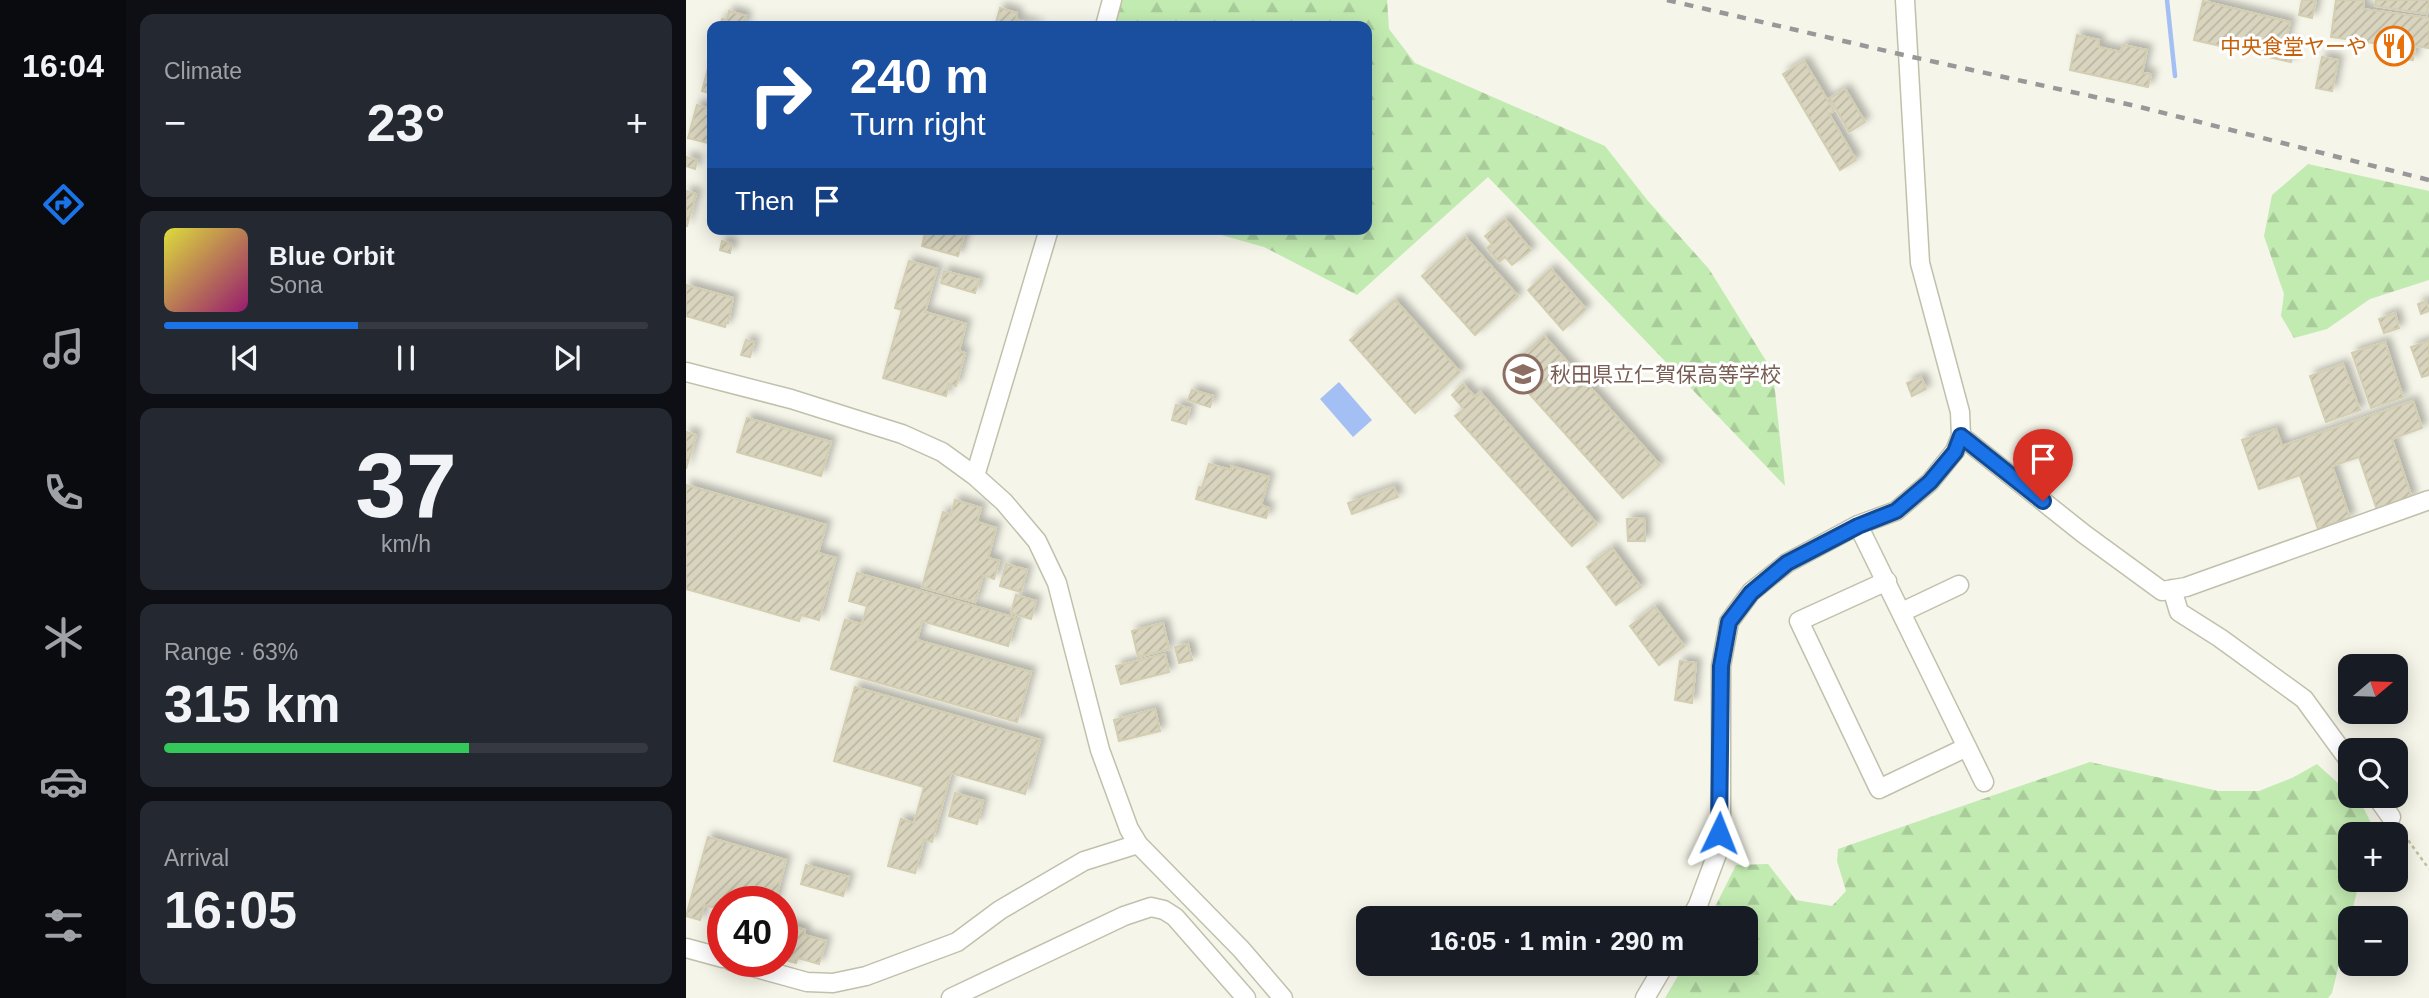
<!DOCTYPE html>
<html lang="en">
<head>
<meta charset="utf-8">
<style>
	:root { --surface:#171b24; --page:#242831; --text:#f1f3f6; --muted:#9ea1a6; --line:#363941; --accent:#1a73e8 }
	body { margin:0; font-family:Helvetica,"Noto Sans JP",sans-serif; background:var(--page); color:var(--text); height:100vh; display:flex; flex-direction:column; font-size:26px; white-space:nowrap }
	* { box-sizing:border-box; margin:0 }
	p { font-size:23px; color:var(--muted) }
	.icon { flex:none; width:38px; height:38px; fill:none; stroke:currentColor; stroke-width:2; stroke-linecap:round; stroke-linejoin:round }
	.map { position:relative; flex:1; overflow:hidden }
	.panel { display:flex; flex-direction:column; gap:14px; padding:14px; background:#0d0f14; width:560px }
	.panel>* { flex:none }
	.hud { position:absolute; left:21px; top:21px; width:665px; height:214px; border-radius:14px; box-shadow:0 4px 18px #0003; background:#1a4fa0; color:#fff; overflow:hidden }
	.needle { width:46px; rotate:71deg }
	.buttons { position:absolute; left:1652px; top:654px; display:grid; gap:14px }
	.buttons a { display:grid; place-items:center; width:70px; height:70px; border-radius:14px; background:var(--surface); box-shadow:0 4px 18px #0003; font-size:35px }
	.speed { position:absolute; left:21px; top:886px; display:flex; gap:14px; font-size:35px; font-weight:700; text-align:center }
	.speed>* { display:grid; place-content:center; width:91px; height:91px; border-radius:50%; background:var(--surface); box-shadow:0 4px 18px #0003; line-height:1 }
	.speed .limit { border:10px solid #d22; background:#fff; color:#111 }
	.pin { position:absolute; display:grid; place-items:center; width:60px; height:60px; color:#fff; margin:-72px -30px; border-radius:50% 50% 50% 0; rotate:-45deg; box-shadow:0 0 7px #0007 }
	.pin .icon { rotate:45deg }
	.me { position:absolute; width:77px; margin:-38px; rotate:2deg; stroke-linejoin:round; filter:drop-shadow(0 0 5px #0008) }
	.turn { display:flex; align-items:center; gap:24px; height:147px; padding:0 28px; font-size:32px }
	.turn .icon { width:91px; height:91px; stroke-width:2.5 }
	.turn b { display:block; font-size:49px; line-height:60px }
	.then { display:flex; align-items:center; height:66px; padding:0 28px; background:#0003; gap:14px; font-size:26px }
	.big { font-size:52px; font-weight:700; line-height:1.1 }
	.panel .card { flex:1; display:flex; flex-direction:column; justify-content:center; gap:10px; min-width:0; padding:0 24px; border-radius:14px; background:var(--page) }
	.panel .dial { align-items:center; gap:0 }
	.dial b { font-size:91px; line-height:1 }
	.song { display:flex; align-items:center; gap:21px }
	.cover { width:84px; height:84px; border-radius:10px; background:linear-gradient(135deg,hsl(60 70% 55%),hsl(320 70% 35%)) }
	.played { height:7px; border-radius:4px; background:linear-gradient(90deg,var(--accent) 40%,var(--line) 40%) }
	.keys { display:flex; justify-content:space-around; direction:ltr }
	.heat { display:flex; justify-content:space-between; align-items:center; font-size:38px; direction:ltr }
	.charge { height:10px; border-radius:5px; background:linear-gradient(90deg,#34c759 63%,var(--line) 0) }
	.trip { position:absolute; left:670px; top:906px; width:402px; height:70px; border-radius:14px; background:var(--surface); box-shadow:0 4px 18px #0003; font-weight:700; line-height:70px; text-align:center }
	main { display:flex; flex:1; min-height:0 }
	.tab-bar { display:flex; flex-direction:column; width:126px; justify-content:space-around; align-items:center; background:#090b0e; color:var(--muted) }
	.tab-bar .icon { width:49px; height:49px }
	.tab-bar .on { color:var(--accent) }
	.tab-bar b { font-size:32px; color:var(--text) }
	.map>svg:first-child { display:block }
</style>
</head>
<body>
<main>
<nav class="tab-bar">
<b>16:04</b>
<svg class="icon on" aria-label="directions" viewBox="0 0 24 24"><path d="M12 3l9 9-9 9-9-9zM9 14v-3h6M13 9l2 2-2 2"/></svg>
<svg class="icon" aria-label="music" viewBox="0 0 24 24"><path d="M9 18V5l10-2v13"/><circle cx="6" cy="18" r="3"/><circle cx="16" cy="16" r="3"/></svg>
<svg class="icon" aria-label="phone" viewBox="0 0 24 24"><path d="M5 4h4l2 5-3 2q2 4 5 5l2-3 5 2v4C11 20 4 13 5 4z"/></svg>
<svg class="icon" aria-label="climate" viewBox="0 0 24 24"><path d="M12 3v18M4 7l16 10M4 17L20 7"/></svg>
<svg class="icon" aria-label="car" viewBox="0 0 24 24"><path d="M5 17H2v-5l4-1 3-4h7l3 4 3 1v5h-3M9 17h6M6 11h13"/><circle cx="7" cy="17" r="2"/><circle cx="17" cy="17" r="2"/></svg>
<svg class="icon" aria-label="filters" viewBox="0 0 24 24"><path d="M4 7h16M4 17h16"/><circle cx="9" cy="7" r="2"/><circle cx="15" cy="17" r="2"/></svg>
</nav>
<section class="panel">
<div class="card"><p>Climate</p>
<div class="heat"><a>−</a><b class="big">23°</b><a>+</a></div>
</div>
<div class="card">
<div class="song"><i class="cover"></i><div><b>Blue Orbit</b><p>Sona</p></div></div>
<div class="played"></div>
<div class="keys"><svg class="icon" aria-label="previous" viewBox="0 0 24 24"><path d="M18 5L8 12l10 7zM5 5v14"/></svg><svg class="icon" aria-label="pause" viewBox="0 0 24 24"><path d="M8 5v14M16 5v14"/></svg><svg class="icon" aria-label="next" viewBox="0 0 24 24"><path d="M6 5l10 7-10 7zM19 5v14"/></svg></div>
</div>
<div class="card dial"><b>37</b><p>km/h</p></div>
<div class="card"><p>Range · 63%</p><b class="big">315 km</b><div class="charge"></div></div>
<div class="card"><p>Arrival</p><b class="big">16:05</b></div>
</section>
<div class="map">
<svg width="1743" height="998" viewBox="0 0 1743 998">
	<defs>
		<pattern id="forest-firs" width="22" height="20" patternUnits="userSpaceOnUse" patternTransform="scale(1.75)"><rect width="22" height="20" fill="#c2ebb1"/><path d="M5 1l3.5 6h-7zM16 11l3.5 6h-7z" fill="#a8cb99"/></pattern>
		<pattern id="building-hatch" width="6" height="6" patternUnits="userSpaceOnUse" patternTransform="scale(1.75)"><rect width="6" height="6" fill="#d8d4be"/><path d="M-1 1l2-2M0 6l6-6M5 7l2-2" fill="none" stroke="#bbb7a4"/></pattern>
		<filter id="shadow"><feDropShadow dx="5" dy="-5" stdDeviation="3.5" flood-color="#0004"/></filter>
	</defs>
	<rect width="100%" height="100%" fill="#f5f5e9"/>
	<!-- forest -->
	<path fill="url(#forest-firs)" d="M435,0H701L703,29L729,63L919,146L962,201L1023,269L1087,372L1099,486L802,177L671,295L578,247L514,229H681V26H429Z
		M1622,164L1743,191V280L1684,299L1641,329L1608,338L1595,316L1598,294L1578,236L1586,195Z
		M1404,762L1532,791H1573L1606,778L1631,764L1664,794V796L1676,805L1691,835H1664V880H1676L1672,887L1646,993L1642,998H979L999,964H1060V919H1023L1050,865L1082,864L1110,900L1146,906L1160,891L1151,861L1152,849Z"/>
	<!-- water -->
	<path fill="#a4bff4" d="M653,382L686,420L667,437L634,399Z"/>
	<g fill="none" stroke-linecap="round" stroke-linejoin="round">
		<!-- stream -->
		<path stroke="#a4bff4" stroke-width="4.5" d="M1481,0L1489,76"/>
	</g>
	<!-- building -->
	<path fill="url(#building-hatch)" stroke="#d3ceb1" stroke-width="2" filter="url(#shadow)" d="M1616,0H1630L1626,18L1613,15Z
		M1650,0H1678L1677,9L1743,18V48L1729,46L1727,60L1700,56L1701,45L1645,37Z
		M1690,0H1743L1741,14L1689,6Z
		M1517,1L1604,22L1599,43L1609,45L1605,62L1508,40Z
		M314,8L331,13L330,20L353,26H309Z
		M43,11L60,16L57,25L61,26H34L36,19L41,20Z
		M1391,35L1413,40L1412,47L1435,52L1437,45L1461,50L1456,73L1465,74L1462,87L1384,70Z
		M1636,57L1652,60L1646,91L1630,88Z
		M24,61L26,62V94L16,91Z
		M1118,61L1148,111L1143,114L1170,160L1154,170L1097,74Z
		M1159,89L1179,122L1163,132L1144,98Z
		M11,105L26,109V144L2,138Z
		M0,157L11,160L9,169L0,166Z
		M0,191L10,194L1,226H0Z
		M819,219L845,250L826,265L819,257L813,262L801,248L806,244L799,236Z
		M240,229H280L272,256L236,246Z
		M779,237L832,296L789,335L736,276Z
		M36,241L46,244L44,253L34,250Z
		M223,261L251,269L239,312L280,324L273,351L279,353L270,386L263,384L260,396L197,378L216,310L209,308Z
		M865,269L900,309L877,330L842,290Z
		M258,271L293,280L289,293L255,283Z
		M0,285L47,298L42,323H40L39,327L0,316Z
		M709,300L774,372L729,413L664,340Z
		M1740,301L1743,311L1735,314L1732,304Z
		M1709,313L1713,328L1698,333L1693,319Z
		M858,336L974,465L937,498L821,369Z
		M60,340L68,342L64,357L55,355Z
		M1743,341V375L1736,377L1725,347Z
		M1699,342L1717,397L1685,408L1666,353Z
		M1657,364L1674,410L1640,422L1624,376Z
		M1235,377L1240,389L1226,396L1221,383Z
		M777,384L789,397L794,392L911,524L886,546L769,416L778,409L766,395Z
		M506,390L527,396L524,407L502,400Z
		M1727,401L1736,428L1706,439L1726,498L1691,510L1673,457L1646,466L1664,518L1632,529L1614,475L1573,489L1556,440L1590,429L1596,446Z
		M490,405L504,408L500,424L486,420Z
		M61,418L145,442L135,476L51,452Z
		M0,432L10,435L0,469Z
		M523,464L545,470V466L583,477L575,505L583,508L580,518L510,499L513,487L516,488Z
		M0,485L140,525L132,553L150,558L133,620L115,615L113,621L0,589Z
		M708,487L712,497L666,514L662,503Z
		M269,500L295,508L291,522L310,528L302,558L313,561L308,579L297,575L289,602L236,587L257,512L265,515Z
		M958,518L959,541H942L941,519Z
		M926,548L955,587L930,605L901,567Z
		M320,564L341,570L335,592L314,586Z
		M171,573L330,618L322,646L236,621L231,640L345,672L331,722L145,669L159,620L176,624L181,606L163,601Z
		M330,595L350,601L345,619L325,613Z
		M969,607L998,646L973,665L944,626Z
		M477,623L483,649L452,657L446,631Z
		M502,644L506,660L493,663L489,647Z
		M479,654L483,672L435,684L430,666Z
		M994,661L1010,663L1006,703L989,700Z
		M169,687L354,740L339,794L265,773L246,842L238,839L229,873L202,866L215,819L228,823L238,787L148,761Z
		M469,709L474,731L433,741L428,720Z
		M269,793L297,801L291,824L263,816Z
		M22,837L100,860L89,901H37V910L18,905L14,920L0,916Z
		M120,865L163,877L157,896L115,884Z
		M96,923L119,930L118,935L140,941L133,964L112,958L110,963L96,959Z"/>
	<g fill="none" stroke-linecap="round" stroke-linejoin="round">
		<defs>
			<path id="minor" d="M419,26L426,0
				M0,372L105,399L216,434L256,452L289,476L318,502L351,541L371,583L414,750L443,829L452,844L555,949L597,998
				M1275,436L1398,534L1476,591L1500,587L1743,500
				M289,476L363,229
				M1172,525L1298,782
				M1201,581L1113,621L1193,789L1281,747
				M1486,589L1493,612L1534,638L1618,699L1664,762
				M1216,612L1273,585
				M1690,796L1705,817
				M1004,919L1012,905L1032,851L1035,814V666L1043,622L1065,592L1101,563L1172,525L1210,511L1244,482L1269,451L1275,436L1274,412L1234,263L1219,0
				M0,948L37,958
				M45,961L121,982L147,983L180,976L271,942L314,910L398,861L452,844
				M265,998L438,916L465,907L478,910L489,917L560,998
				M959,998L979,964"/>
		</defs>
		<!-- minor casing -->
		<use href="#minor" stroke="#c1c0ab" stroke-width="21"/>
		<!-- path -->
		<path stroke="#c4c09c" stroke-width="2.5" stroke-dasharray="3.5 3.5" stroke-linecap="butt" d="M1714,829L1743,869"/>
		<!-- minor -->
		<use href="#minor" stroke="#fff" stroke-width="18"/>
		<!-- rail -->
		<path stroke="#989898" stroke-width="4.5" stroke-dasharray="9 9" stroke-linecap="butt" d="M981,0L1222,56L1450,106L1743,180"/>
	</g>
	<g fill="none" stroke-linecap="round" stroke-linejoin="round">
		<defs>
			<path id="route" d="M1033,833L1035,666L1043,622L1065,593L1101,563L1172,526L1210,511L1244,482L1269,452L1275,436L1357,501"/>
		</defs>
		<!-- route casing -->
		<use href="#route" stroke="#114b97" stroke-width="18"/>
		<!-- route -->
		<use href="#route" stroke="#1a73e8" stroke-width="12"/>
	</g>
	<!-- icons -->
	<defs>
		<symbol id="restaurant-ring" viewBox="-11 -11 22 22"><circle r="9.5" fill="#fff" stroke="#e8710a" stroke-width="1.5"/><path d="M-5-6h1v4h1v-4h1v4h1v-4h1v5L-1.5 .5V6h-2V.5L-5-1ZM5-6V6H3V1.5H1.5Q1.5-4 5-6Z" fill="#e8710a"/></symbol>
		<symbol id="school-ring" viewBox="-11 -11 22 22"><circle r="9.5" fill="#fff" stroke="#8d6e63" stroke-width="1.5"/><path d="M0-5L7-2L0 1L-7-2ZM-4 1L0 2.5L4 1V4Q0 6-4 4Z" fill="#8d6e63"/></symbol>
	</defs>
	<g fill-rule="evenodd">
		<use href="#restaurant-ring" x="1686" y="24" width="44" height="44"/>
		<use href="#school-ring" x="815" y="352" width="44" height="44"/>
	</g>
	<g text-anchor="middle" dominant-baseline="central" stroke-width="6" stroke-linejoin="round" paint-order="stroke">
		<!-- food labels -->
		<g font-size="21" fill="#c56008" stroke="#fff" text-anchor="end">
			<text x="1681" y="46">中央食堂ヤーや</text>
		</g>
		<!-- education labels -->
		<g font-size="21" fill="#785e54" stroke="#fff" text-anchor="start">
			<text x="864" y="374">秋田県立仁賀保高等学校</text>
		</g>
	</g>
</svg>
<div class="buttons">
<a><svg class="needle" viewBox="-14 -14 28 28"><path d="M0-13l5 13h-10z" fill="#e53935"/><path d="M0 13l5-13h-10z" fill="#9ea1a6"/></svg></a>
<a><svg class="icon" aria-label="search" viewBox="0 0 24 24"><circle cx="10" cy="10" r="6"/><path d="M15 15l6 6"/></svg></a>
<a>+</a>
<a>−</a>
</div>
<div class="speed"><div class="limit">40</div></div>
<div class="pin" style="left:1357px;top:501px;background:#d93025"><svg class="icon" aria-label="arrive" viewBox="0 0 24 24"><path d="M6 21V4h12l-3 4 3 4H6"/></svg></div>
<svg class="me" style="left:1033px;top:833px" viewBox="-20 -20 40 40"><path d="M0-17L14 15 0 8-14 15z" fill="#1a73e8" stroke="#fff" stroke-width="4"/></svg>
<div class="trip">16:05 · 1 min · 290 m</div>
<div class="hud">
<div class="turn"><svg class="icon" aria-label="right" viewBox="0 0 24 24"><path d="M7 20v-9h11M14 6l5 5-5 5"/></svg><div><b>240 m</b>Turn right</div></div>
<div class="then">Then<svg class="icon" aria-label="arrive" viewBox="0 0 24 24"><path d="M6 21V4h12l-3 4 3 4H6"/></svg></div>
</div>
</div>
</main>
</body>
</html>
